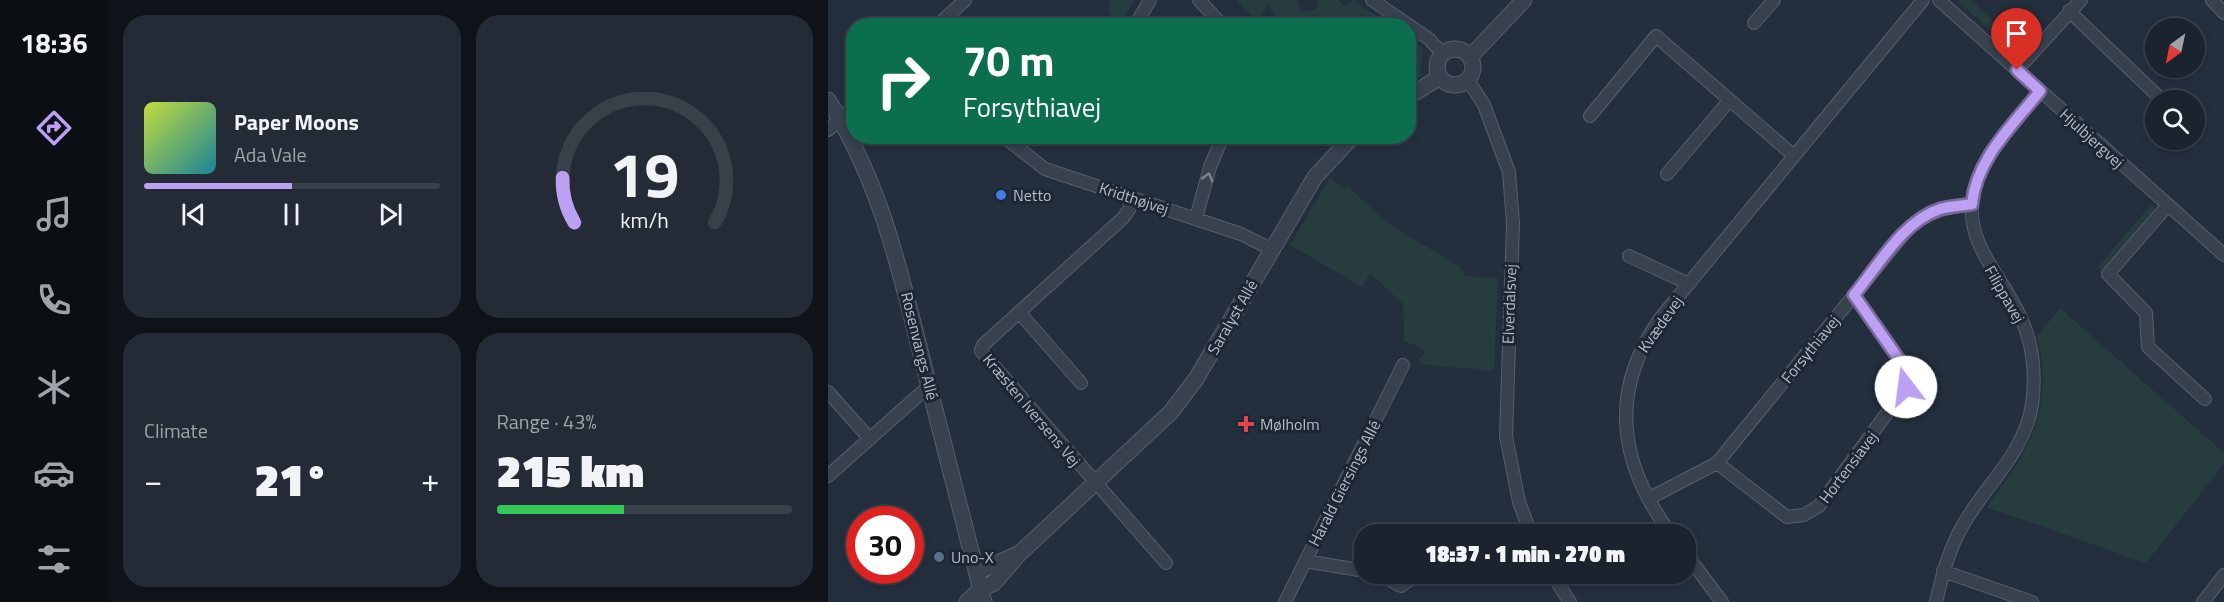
<!DOCTYPE html>
<html lang="en">
<head>
<meta charset="utf-8">
<style>
	:root { --surface:#1b232e; --page:#242b36; --text:#f1f3f6; --muted:#a0a4aa; --line:#39404a; --accent:#bca0f2 }
	body { margin:0; font-family:"Titillium Web",sans-serif; background:var(--page); color:var(--text); height:100vh; display:flex; flex-direction:column; font-size:22px; white-space:nowrap }
	* { box-sizing:border-box; margin:0 }
	p { font-size:20px; color:var(--muted) }
	.icon { flex:none; width:33px; height:33px; fill:none; stroke:currentColor; stroke-width:2; stroke-linecap:round; stroke-linejoin:round }
	.map { position:relative; flex:1; overflow:hidden }
	.drawer { display:flex; flex-direction:column; gap:15px; padding:15px; background:#0f1319; width:720px }
	.drawer>* { flex:none }
	.top-card { position:absolute; left:18px; top:18px; width:570px; height:126px; border-radius:24px; box-shadow:0 3px 9px #0003,0 0 0 2px var(--line); background:#0b6e4f; color:#fff; overflow:hidden }
	.needle { width:39px; rotate:213deg }
	.buttons { position:absolute; left:1317px; top:18px; display:grid; gap:12px }
	.buttons a { display:grid; place-items:center; width:60px; height:60px; border-radius:50%; background:var(--surface); box-shadow:0 3px 9px #0003,0 0 0 2px var(--line); font-size:30px }
	.speed { position:absolute; left:18px; top:506px; display:flex; gap:12px; font-size:30px; font-weight:700; text-align:center }
	.speed>* { display:grid; place-content:center; width:78px; height:78px; border-radius:50%; background:var(--surface); box-shadow:0 3px 9px #0003,0 0 0 2px var(--line); line-height:1 }
	.speed .limit { border:9px solid #d22; background:#fff; color:#111 }
	.pin { position:absolute; display:grid; place-items:center; width:51px; height:51px; color:#fff; margin:-62px -26px; border-radius:50% 50% 50% 0; rotate:-45deg; box-shadow:0 0 6px #0007 }
	.pin .icon { rotate:45deg }
	.me { position:absolute; width:66px; margin:-33px; rotate:345deg; stroke-linejoin:round; filter:drop-shadow(0 0 4px #0008) }
	.turn { display:flex; align-items:center; gap:21px; height:126px; padding:0 18px; font-size:27px }
	.turn .icon { width:78px; height:78px; stroke-width:2.5 }
	.turn b { display:block; font-size:42px; line-height:51px }
	.big { font-size:45px; font-weight:800; line-height:1.1 }
	.drawer .tile { flex:1; display:flex; flex-direction:column; justify-content:center; gap:9px; min-width:0; padding:0 21px; border-radius:24px; background:var(--page) }
	.drawer .dial { align-items:center; gap:0 }
	.dial svg { height:156px; overflow:visible; fill:none; stroke:var(--line); stroke-width:7; stroke-linecap:round; text-anchor:middle }
	.dial text { fill:var(--text); stroke:none }
	.song { display:flex; align-items:center; gap:18px }
	.cover { width:72px; height:72px; border-radius:9px; background:linear-gradient(135deg,hsl(70 70% 55%),hsl(190 70% 35%)) }
	.played { height:6px; border-radius:3px; background:linear-gradient(90deg,var(--accent) 50%,var(--line) 50%) }
	.keys { display:flex; justify-content:space-around; direction:ltr }
	.heat { display:flex; justify-content:space-between; align-items:center; font-size:33px; direction:ltr }
	.charge { height:9px; border-radius:4px; background:linear-gradient(90deg,#34c759 43%,var(--line) 0) }
	.drawer .tiles { flex:1; display:grid; gap:15px; grid-template-columns:repeat(2,1fr) }
	.trip { position:absolute; left:526px; top:524px; width:342px; height:60px; border-radius:24px; background:var(--surface); box-shadow:0 3px 9px #0003,0 0 0 2px var(--line); font-weight:800; line-height:60px; text-align:center }
	main { display:flex; flex:1; min-height:0 }
	.menu { display:flex; flex-direction:column; width:108px; justify-content:space-around; align-items:center; background:#0b0e12; color:var(--muted) }
	.menu .icon { width:42px; height:42px }
	.menu .active { color:var(--accent) }
	.menu b { font-size:27px; color:var(--text) }
	.map>svg:first-child { display:block }
</style>
</head>
<body>
<main>
<nav class="menu">
<b>18:36</b>
<svg class="icon active" aria-label="directions" viewBox="0 0 24 24"><path d="M12 3l9 9-9 9-9-9zM9 14v-3h6M13 9l2 2-2 2"/></svg>
<svg class="icon" aria-label="music" viewBox="0 0 24 24"><path d="M9 18V5l10-2v13"/><circle cx="6" cy="18" r="3"/><circle cx="16" cy="16" r="3"/></svg>
<svg class="icon" aria-label="phone" viewBox="0 0 24 24"><path d="M5 4h4l2 5-3 2q2 4 5 5l2-3 5 2v4C11 20 4 13 5 4z"/></svg>
<svg class="icon" aria-label="climate" viewBox="0 0 24 24"><path d="M12 3v18M4 7l16 10M4 17L20 7"/></svg>
<svg class="icon" aria-label="car" viewBox="0 0 24 24"><path d="M5 17H2v-5l4-1 3-4h7l3 4 3 1v5h-3M9 17h6M6 11h13"/><circle cx="7" cy="17" r="2"/><circle cx="17" cy="17" r="2"/></svg>
<svg class="icon" aria-label="filters" viewBox="0 0 24 24"><path d="M4 7h16M4 17h16"/><circle cx="9" cy="7" r="2"/><circle cx="15" cy="17" r="2"/></svg>
</nav>
<section class="drawer">
<div class="tiles">
<div class="tile">
<div class="song"><i class="cover"></i><div><b>Paper Moons</b><p>Ada Vale</p></div></div>
<div class="played"></div>
<div class="keys"><svg class="icon" aria-label="previous" viewBox="0 0 24 24"><path d="M18 5L8 12l10 7zM5 5v14"/></svg><svg class="icon" aria-label="pause" viewBox="0 0 24 24"><path d="M8 5v14M16 5v14"/></svg><svg class="icon" aria-label="next" viewBox="0 0 24 24"><path d="M6 5l10 7-10 7zM19 5v14"/></svg></div>
</div>
<div class="tile dial"><svg viewBox="0 0 100 80">
<path d="M14 69A42 42 0 1 1 86 69"/>
<path d="M14 69A42 42 0 0 1 8 46" stroke="#bca0f2"/>
<text x="50" y="56" font-size="32" font-weight="700">19</text>
<text x="50" y="72" font-size="11">km/h</text>
</svg></div>
<div class="tile"><p>Climate</p>
<div class="heat"><a>−</a><b class="big">21°</b><a>+</a></div>
</div>
<div class="tile"><p>Range · 43%</p><b class="big">215 km</b><div class="charge"></div></div>
</div>
</section>
<div class="map">
<svg width="1396" height="602" viewBox="0 0 1396 602">
	<rect width="100%" height="100%" fill="#242f3e"/>
	<!-- green -->
	<path fill="#263c3f" d="M282,0H306L294,21L281,14Z
		M408,0H469L473,12L488,9L490,0H510L517,7L525,0L557,22L552,26L455,25L439,5L433,18L436,22L432,25Z
		M1129,0H1143L1185,39L1179,45Z
		M581,38L595,48L593,76L581,85Z
		M502,178L516,189L520,187L564,226L632,267L637,276L670,278L666,371L592,364L590,359L597,353L589,346L576,341L575,304L542,273L534,287L462,245Z
		M1323,205L1337,218L1287,275L1278,273L1270,266Z
		M1232,308L1396,453V464L1318,563L1158,507C1203,451 1226,408 1209,336Z"/>
	<g fill="none" stroke-linecap="round" stroke-linejoin="round">
		<defs>
			<path id="minor" d="M371,0L395,26
				M544,0L601,39L615,54
				M1111,0L1396,255
				M1384,0L1396,13
				M1241,11L1334,100
				M926,23L946,0
				M109,26L137,0
				M307,26L322,0
				M1189,70L1253,0
				M640,80L656,105L681,172L685,223L678,436L691,502L703,534
				M762,116L828,36L966,156
				M0,130L26,106
				M175,136L217,169L413,234L443,249
				M839,174L901,101
				M301,196L302,208L295,218L155,345L153,351L338,563
				M1340,205L1280,274L1318,313L1320,347L1377,399
				M368,218L382,167L395,136
				M801,256L861,284
				M191,312L253,383
				M0,392L42,439
				M889,463L959,517L976,515L991,506L1078,387L1075,365L1026,295
				M0,476L101,386
				M820,499L889,463L1080,229C1100,212 1118,207 1144,204
				M843,534C790,463 780,390 834,316L1095,0
				M858,554L894,602
				M477,561L537,571
				M1115,571L1204,602
				M547,573L563,576
				M565,573V582L573,586L579,582V573
				M723,573L742,602
				M457,602L575,365
				M1108,602C1114,576 1121,549 1135,525C1158,484 1196,454 1204,405C1208,375 1205,343 1192,316C1170,268 1126,234 1151,175C1164,144 1191,117 1212,91
				M1375,602L1396,575"/>
			<path id="tertiary" d="M609 67a18 18 0 1 1 36 0a18 18 0 1 1-36 0Z
				M642,57L696,0
				M580,97L612,77
				M0,100C57,188 75,286 101,386C120,458 138,530 156,602
				M149,572L190,554
				M139,602L153,589L166,583L191,554L343,412L368,379L487,177L525,136"/>
		</defs>
		<!-- minor casing -->
		<use href="#minor" stroke="#565f6c" stroke-width="14"/>
		<!-- tertiary casing -->
		<use href="#tertiary" stroke="#565f6c" stroke-width="17"/>
		<!-- minor -->
		<use href="#minor" stroke="#38414e" stroke-width="12"/>
		<!-- tertiary -->
		<use href="#tertiary" stroke="#38414e" stroke-width="15"/>
	</g>
	<!-- one-way arrows -->
	<defs><path id="oneway-chevron" d="M-2-3.5L2.5 0L-2 3.5" fill="none" stroke-width="1.6" stroke-linecap="round" stroke-linejoin="round" transform="scale(1.5)"/></defs>
	<use stroke="#7c8592" href="#oneway-chevron" transform="translate(380 177) rotate(-74)"/>
	<g fill="none" stroke-linecap="round" stroke-linejoin="round">
		<defs>
			<path id="route" d="M1078,387L1075,365L1026,295C1050,266 1075,221 1112,209C1122,206 1133,206 1144,204C1148,159 1185,125 1212,91L1189,70"/>
		</defs>
		<!-- route casing -->
		<use href="#route" stroke="#7a689d" stroke-width="15"/>
		<!-- route -->
		<use href="#route" stroke="#bca0f2" stroke-width="10"/>
	</g>
	<!-- markers -->
	<circle fill="#3f7fe0" stroke="#1d2633" stroke-width="2" cx="173" cy="195" r="6"/>
	<path fill="#e0444e" stroke="#1d2633" stroke-width="2" d="M415 415h6v6h6v6h-6v6h-6v-6h-6v-6h6z"/>
	<circle fill="#5c6f8a" stroke="#1d2633" stroke-width="2" cx="111" cy="557" r="6"/>
	<g text-anchor="middle" dominant-baseline="central" stroke-width="6" stroke-linejoin="round" paint-order="stroke">
		<!-- street labels -->
		<g font-size="16" fill="#b4bcc9" stroke="#1d2633">
			<text transform="translate(1264 138) rotate(42)">Hjulbjergvej</text>
			<text transform="translate(306 198) rotate(18)">Kridthøjvej</text>
			<text transform="translate(1177 294) rotate(60)">Filippavej</text>
			<text transform="translate(681 304) rotate(-88)">Elverdalsvej</text>
			<text transform="translate(404 317) rotate(-60)">Saralyst Allé</text>
			<text transform="translate(832 324) rotate(-55)">Kvædevej</text>
			<text transform="translate(92 346) rotate(76)">Rosenvangs Allé</text>
			<text transform="translate(982 349) rotate(-51)">Forsythiavej</text>
			<text transform="translate(204 410) rotate(50)">Kræsten Iversens Vej</text>
			<text transform="translate(1020 467) rotate(-53)">Hortensiavej</text>
			<text transform="translate(516 483) rotate(-63)">Harald Giersings Allé</text>
		</g>
		<!-- poi labels -->
		<g font-size="16" fill="#b4bcc9" stroke="#1d2633" text-anchor="start">
			<text x="185" y="195">Netto</text>
			<text x="432" y="424">Mølholm</text>
			<text x="123" y="557">Uno-X</text>
		</g>
	</g>
</svg>
<div class="buttons">
<a><svg class="needle" viewBox="-14 -14 28 28"><path d="M0-13l5 13h-10z" fill="#e53935"/><path d="M0 13l5-13h-10z" fill="#a0a4aa"/></svg></a>
<a><svg class="icon" aria-label="search" viewBox="0 0 24 24"><circle cx="10" cy="10" r="6"/><path d="M15 15l6 6"/></svg></a>
</div>
<div class="speed"><div class="limit">30</div></div>
<div class="pin" style="left:1189px;top:70px;background:#d93025"><svg class="icon" aria-label="arrive" viewBox="0 0 24 24"><path d="M6 21V4h12l-3 4 3 4H6"/></svg></div>
<svg class="me" style="left:1078px;top:387px" viewBox="-20 -20 40 40"><circle r="19" fill="#fff"/><path d="M0-13L10 11 0 6-10 11z" fill="#bca0f2"/></svg>
<div class="trip">18:37 · 1 min · 270 m</div>
<div class="top-card">
<div class="turn"><svg class="icon" aria-label="right" viewBox="0 0 24 24"><path d="M7 20v-9h11M14 6l5 5-5 5"/></svg><div><b>70 m</b>Forsythiavej</div></div>
</div>
</div>
</main>
</body>
</html>
